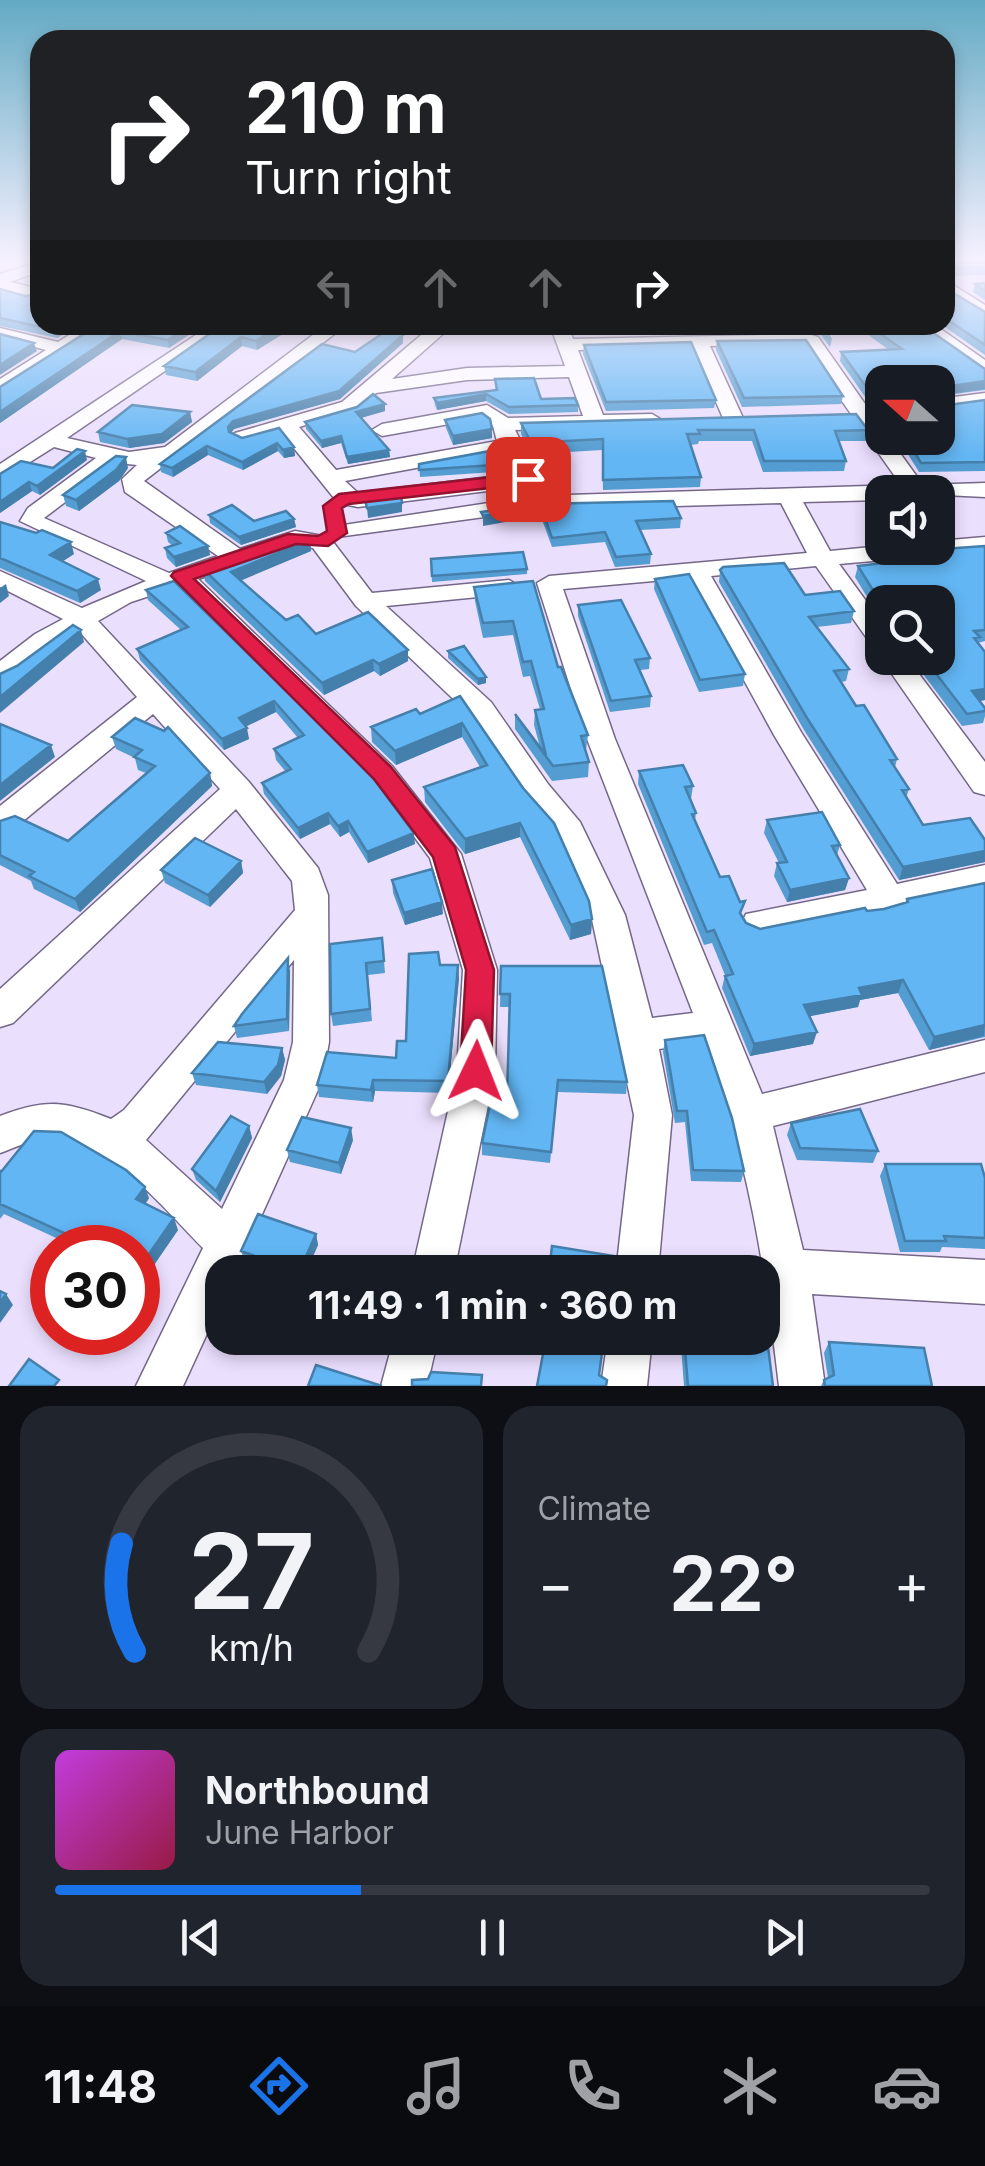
<!DOCTYPE html>
<html lang="en">
<head>
<meta charset="utf-8">
<style>
	:root { --surface:#171b24; --page:#20242c; --text:#f1f3f6; --muted:#9ea1a6; --line:#363941; --accent:#1a73e8 }
	body { margin:0; font-family:Inter,sans-serif; background:var(--page); color:var(--text); height:100vh; display:flex; flex-direction:column; font-size:38px; white-space:nowrap }
	* { box-sizing:border-box; margin:0 }
	p { font-size:32px; color:var(--muted) }
	.icon { flex:none; width:55px; height:55px; fill:none; stroke:currentColor; stroke-width:2; stroke-linecap:round; stroke-linejoin:round }
	.map { position:relative; height:1386px; overflow:hidden }
	.panel { display:flex; flex-direction:column; gap:20px; padding:20px; background:#0d0f14; flex:1 }
	.panel>* { flex:none }
	.top-card { position:absolute; left:30px; top:30px; width:925px; height:305px; border-radius:30px; box-shadow:0 5px 15px #0003; background:#202124; color:#fff; overflow:hidden }
	.needle { width:65px; rotate:291deg }
	.fabs { position:absolute; left:865px; top:365px; display:grid; gap:20px }
	.fabs a { display:grid; place-items:center; width:90px; height:90px; border-radius:20px; background:var(--surface); box-shadow:0 5px 15px #0003; font-size:50px }
	.speed { position:absolute; left:30px; top:1225px; display:flex; gap:20px; font-size:50px; font-weight:700; text-align:center }
	.speed>* { display:grid; place-content:center; width:130px; height:130px; border-radius:50%; background:var(--surface); box-shadow:0 5px 15px #0003; line-height:1 }
	.speed .limit { border:15px solid #d22; background:#fff; color:#111 }
	.pin { position:absolute; display:grid; place-items:center; width:85px; height:85px; color:#fff; margin:-42px; border-radius:20px; box-shadow:0 5px 15px #0006 }
	.me { position:absolute; width:110px; margin:-55px; rotate:2deg; stroke-linejoin:round; filter:drop-shadow(0 0 8px #0008) }
	.turn { display:flex; align-items:center; gap:35px; height:210px; padding:0 50px; font-size:45px }
	.turn .icon { width:130px; height:130px; stroke-width:2.5 }
	.turn b { display:block; font-size:70px; line-height:85px }
	.lanes { display:flex; align-items:center; height:95px; padding:0 50px; background:#0003; justify-content:center; gap:50px; direction:ltr }
	.lanes .off { opacity:.35 }
	.big { font-size:75px; font-weight:700; line-height:1.1 }
	.panel .widget { flex:1; display:flex; flex-direction:column; justify-content:center; gap:15px; min-width:0; padding:0 35px; border-radius:30px; background:var(--page) }
	.panel .dial { align-items:center; gap:0 }
	.dial svg { height:260px; overflow:visible; fill:none; stroke:var(--line); stroke-width:7; stroke-linecap:round; text-anchor:middle }
	.dial text { fill:var(--text); stroke:none }
	.song { display:flex; align-items:center; gap:30px }
	.cover { width:120px; height:120px; border-radius:15px; background:linear-gradient(135deg,hsl(290 70% 55%),hsl(340 70% 35%)) }
	.played { height:10px; border-radius:5px; background:linear-gradient(90deg,var(--accent) 35%,var(--line) 35%) }
	.keys { display:flex; justify-content:space-around; direction:ltr }
	.heat { display:flex; justify-content:space-between; align-items:center; font-size:55px; direction:ltr }
	.panel .tiles { flex:1; display:grid; gap:20px; grid-template-columns:1fr 1fr }
	.widget:last-child { grid-column:span 2 }
	.trip { position:absolute; left:205px; top:1255px; width:575px; height:100px; border-radius:30px; background:var(--surface); box-shadow:0 5px 15px #0003; font-weight:700; line-height:100px; text-align:center }
	.tab-bar { display:flex; height:160px; justify-content:space-around; align-items:center; background:#090b0e; color:var(--muted) }
	.tab-bar .icon { width:70px; height:70px }
	.tab-bar .active { color:var(--accent) }
	.tab-bar b { font-size:45px; color:var(--text) }
	.map>svg:first-child { display:block }
</style>
</head>
<body>
<div class="map">
<svg width="985" height="1386" viewBox="0 0 985 1386">
	<rect width="100%" height="100%" fill="#ebdffe"/>
	<g fill="none" stroke-linecap="round" stroke-linejoin="round">
		<defs>
			<path id="minor" d="M40,262V271L10,282L40,289V299L0,290V274Z
				M945,280L985,305V318L945,293Z
				M85,325H106L0,394V379L46,350L0,338V328L58,342Z
				M211,325H232L67,438L129,452L165,447L326,325H346L144,481L240,549L295,531L328,537L329,528L337,526L535,496L901,485L801,343L710,346L743,418L733,424L723,418L692,347L578,350L603,415L652,414L662,420L652,426L515,430L540,479L529,486L358,507L338,503L281,432L242,443L232,437L235,433L342,402L433,325H453L392,379L467,368L565,366L550,325H568L573,339L808,334L818,337L882,428V438H889L923,485L985,483V497L882,492V500L803,502L830,551L882,546L938,548V541L985,537V551L839,564L882,623V649L873,647L816,566L711,576L801,732L897,884L985,865V891L758,938L746,934L741,924L746,914L867,890L774,735L688,578L563,589L615,739L762,1094L985,1040V1072L773,1126L803,1250L985,1260V1304L812,1294L825,1386H779C765,1267 748,1155 704,1043L659,1049L672,1115L658,1272H616L634,1115L591,915L556,836L526,800L471,716L356,606L313,548L297,545L198,579L392,766L461,854L497,970L495,1071L454,1272H412L457,1071L463,970L430,858L372,780L177,587L131,602L98,621L249,782L318,868L328,895L329,1042L322,1081L236,1272H222V1301L183,1386H136L203,1248C165,1210 104,1133 45,1138C29,1140 15,1148 0,1153V1116C46,1098 66,1101 111,1119L124,1110L295,910L292,881L236,809L13,1023L0,1027V989L220,789L153,714L11,831L0,834V806L137,697L79,631C55,645 24,677 0,684V661L35,634L63,619L0,587V571L82,608L146,581L20,521L28,508L96,458L54,447L0,481V464ZM569,377L583,416L508,418L487,405L382,424L372,430L382,436L483,418L493,426L497,441L336,470L299,427L356,410L376,393L467,380ZM503,452L515,474L358,493L345,481ZM117,463L137,465L122,479L125,492L218,556L169,573L44,518ZM781,503L807,553L549,576L537,583L587,739L693,1013L652,1018L625,915L580,822L548,784L491,702L386,606L509,594L521,587L509,580L372,593L330,538L535,510ZM294,960L293,1042L284,1080L222,1209L146,1140Z
				M914,325H935L985,360V375Z
				M985,393V405L938,411V399Z
				M882,655L907,658L985,762V795L974,792L885,664Z
				M394,1338H438L427,1386H381Z
				M608,1338H652L647,1386H601Z"/>
		</defs>
		<!-- minor casing -->
		<use href="#minor" stroke="#746788" stroke-width="3"/>
		<!-- minor -->
		<use href="#minor" fill="#fff" fill-rule="evenodd"/>
	</g>
	<!-- wall -->
	<path fill="#549dd2" d="M945,262H985V275L945,276Z
		M985,283V300L973,292L975,284Z
		M945,285V288L985,312V355L942,325H945Z
		M0,289L25,296L78,325L57,338L0,326Z
		M98,325H199V328L169,348L122,339L0,423V387Z
		M222,325H294V327L257,350L242,346L197,381L166,375L164,366Z
		M573,325H678L677,333L576,335Z
		M715,325H825L832,339L830,347L821,335L809,330L718,332Z
		M855,325H922L985,369V390L938,396L882,382V406L870,404L840,361L841,352L889,350Z
		M403,335V343L340,399L234,429L231,433L242,438L279,428L294,447L295,456L284,458L278,451L243,470L208,455L173,477L161,472L160,464L355,352Z
		M717,341L843,396L841,404L742,407L716,350Z
		M584,345L716,400L714,408L606,411L583,354Z
		M495,379L541,399L578,405V412L509,414L486,401L437,410L435,405L434,398L496,390Z
		M985,400V471L919,472L901,443L892,438H938L941,406Z
		M385,404V411L361,418L389,450L390,457L348,464L341,443L322,448L306,429L305,422L357,407Z
		M190,412L192,422L164,443L129,448L100,442L98,432Z
		M445,420L492,438L453,445L446,428Z
		M521,423L868,430L866,441H839L846,461L844,471L763,472L752,441H699L698,444L690,445L701,477L700,487L603,490L602,450L552,453L554,459V470L540,471L521,434Z
		M501,449L509,471L420,477L419,464Z
		M87,460L40,495L32,491L0,513V474L53,468Z
		M128,468L119,481L79,511L66,506L63,495Z
		M540,504L681,518L680,528L640,530L651,554L650,564L615,567L605,542L552,547L540,514Z
		M209,515L254,521L294,519L296,527L241,545L210,523Z
		M0,522L74,554L63,561L101,590L80,603L0,568Z
		M166,533L208,546L210,555L176,567L167,558L165,548L173,546L168,542Z
		M310,540L311,551L241,580L286,620L316,634L408,650V661L380,676L374,671L324,695L205,581L203,569Z
		M985,546V641L978,643L985,652V700L980,701L985,708V716L983,723L962,726L911,658H938L882,602V622L855,577L858,566L924,558L927,550Z
		M431,559L527,569V574L432,582Z
		M720,570L854,611L851,623L817,627L849,669L846,681L841,682L856,706L897,759L895,767L909,789L906,798L923,825L985,840V862L899,880L804,730L719,582Z
		M655,579L745,674L743,686L699,692L654,589Z
		M174,581L415,844L368,863L349,832L340,837L330,824L300,839L264,794L262,783L286,772L276,760L274,749L298,738L276,712L245,726L249,739L224,750L140,660L137,649L181,630L148,600L146,590Z
		M533,581L558,667L588,735L586,750L589,762L588,777L552,781L515,729V714L540,747L534,725L535,710L540,709L530,676L523,677L513,635L483,638L475,601L474,587Z
		M578,605L650,658L649,669L640,670L651,696L650,707L610,712L578,616Z
		M448,651L486,683L478,685L448,658Z
		M460,696L592,919L591,934L570,940L520,837L465,854L425,802L424,787L480,767L462,737L396,765L372,742L371,727L420,714Z
		M112,737L210,773L212,786L80,912L34,889L31,881L0,865V821L68,841L146,773L138,770L135,758L116,749Z
		M639,771L693,786L691,799L696,813L695,821L720,877L746,923L760,929L884,909L905,902L907,899L985,883V1037L929,1050L898,993L860,1000L858,1007L809,1016L813,1044L750,1056L722,988L725,975L712,943L704,945L638,784Z
		M767,820L840,845L837,855L849,878L845,890L787,902L774,876L777,863H779L764,833Z
		M241,861L243,873L210,907L165,883L161,870Z
		M392,880L443,914L405,925L393,893Z
		M382,938L385,973L368,975L372,1021L333,1026L331,1014Z
		M440,965L459,978L448,1093L375,1091L373,1102L319,1097L317,1085L396,1058L406,1041Z
		M501,966L627,1082L626,1094L557,1092L550,1163L482,1155V1143L507,1096L509,1007H500Z
		M290,971L289,1031L237,1038L234,1026Z
		M665,1040L744,1171L741,1182L691,1181L685,1122L675,1123L663,1052Z
		M282,1048L285,1060L281,1076L267,1094L196,1085L192,1073Z
		M791,1123L878,1151L873,1163L797,1160L787,1135Z
		M249,1126L252,1138L220,1202L196,1180L192,1169Z
		M353,1140L341,1174L290,1162L287,1150Z
		M885,1164L985,1178V1249L942,1247L940,1252H900L880,1176Z
		M0,1171L149,1198L145,1204L178,1230L145,1278L138,1275V1248H78L4,1214L0,1219Z
		M316,1234L318,1245L306,1272H273L245,1262L241,1251Z
		M683,1338L773,1386H684L681,1347Z
		M829,1342L932,1386H821L824,1380L828,1378L824,1353Z"/>
	<!-- shaded-wall -->
	<path fill="#457fab" d="M63,325H78L57,338L55,330Z
		M190,325H199V328L169,348L168,340Z
		M281,325H294V327L257,350L256,341Z
		M120,331L122,339L0,423V412Z
		M403,335V343L340,399L234,429L229,435L228,427L233,421Z
		M241,337L242,346L197,381L195,372Z
		M34,343L37,351L0,375V365Z
		M985,381V389L938,396V388Z
		M486,394V401L437,410V403Z
		M385,404V411L357,419L356,412Z
		M190,412L192,422L164,443L129,448L127,439Z
		M492,429V438L453,445V436Z
		M341,436V443L322,448L321,441Z
		M277,443L278,451L243,470L242,462Z
		M207,446L208,455L173,477L172,468Z
		M294,447L295,456L284,458L283,450Z
		M389,450L390,457L348,464L347,457Z
		M85,451L87,460L40,495L37,486Z
		M126,457L128,468L119,481L79,511L76,500Z
		M509,464V471L488,474V466Z
		M29,482L32,491L0,513V502Z
		M402,503V512L368,518L367,508Z
		M535,508L534,517L483,526V516Z
		M294,519L296,527L241,545L239,537Z
		M310,540L311,551L233,584L231,572Z
		M71,542L74,554L54,567L50,555Z
		M208,546L210,555L176,567L174,557Z
		M98,579L101,590L80,603L77,591Z
		M6,584L9,596L0,603V588Z
		M81,630L84,642L0,713V697Z
		M408,650V661L380,676L379,664Z
		M373,660L374,671L324,695L322,683Z
		M486,677V683L478,685V679Z
		M985,689V700L968,703L972,691Z
		M274,701L276,712L241,729L239,718Z
		M462,723V737L396,765L395,751Z
		M247,728L249,739L224,750L222,739Z
		M51,745L55,757L0,801V785Z
		M210,773L212,786L80,912L75,899Z
		M328,813L330,824L300,839L298,828Z
		M348,821L349,832L340,837L338,826Z
		M520,823V837L465,854V839Z
		M414,833L415,844L368,863L367,852Z
		M985,851V862L899,880L903,867Z
		M241,861L243,873L210,907L208,895Z
		M849,878L845,890L787,902L790,890Z
		M442,902L443,914L405,925L404,913Z
		M592,919L591,934L570,940L571,925Z
		M288,958L290,971L289,1031L287,1019Z
		M458,965L459,978L448,1093V1081Z
		M903,980L898,993L860,1000L858,1007L801,1018L804,1005L859,988Z
		M985,1025L984,1036L929,1050L934,1037Z
		M817,1032L813,1044L750,1056L754,1044Z
		M282,1048L285,1060L281,1076L267,1094L264,1082Z
		M373,1080L375,1091L373,1102L371,1090Z
		M249,1126L252,1138L220,1202L216,1191Z
		M351,1128L353,1140L341,1174L339,1163Z
		M145,1187L149,1198L141,1211L136,1199Z
		M174,1218L178,1230L145,1278L140,1267Z
		M316,1234L318,1245L306,1272H299Z
		M6,1294L13,1305L0,1323V1303Z"/>
	<!-- building -->
	<path fill="#62b6f4" stroke="#457fab" stroke-width="2.5" d="M945,262H985V267L945,268Z
		M985,283V291L975,284Z
		M945,286V288L985,312V345L945,318Z
		M0,289L25,296L40,294V325H63L55,330L0,318Z
		M98,325H190L168,340L120,331L0,412V387Z
		M222,325H281L256,341L241,337L195,372L164,366Z
		M395,325L403,335L339,391L233,421L228,427L229,432L242,438L279,428L294,447L283,450L277,443L242,462L207,446L172,468L160,464L322,344L355,352Z
		M576,325H660L576,327Z
		M868,325H922L985,369V381L938,388V382H882V397L872,395L841,352L902,349Z
		M0,334L34,343L0,365Z
		M806,340L843,396L744,398L717,341Z
		M691,342L716,400L606,402L584,345Z
		M534,378L541,399L575,398L578,405L509,407L486,394L437,403L434,398L497,390L495,379Z
		M373,394L385,404L356,412L389,450L347,457L341,436L321,441L305,422L357,407Z
		M985,400V462L921,463L906,438H938V403L941,406Z
		M132,405L190,412L162,434L127,439L98,432Z
		M482,413L490,419L492,429L453,436L445,420Z
		M856,414L868,430L835,431L846,461H764L754,430H698L700,434H687L701,477L603,480V439L549,442L554,459L540,460L521,423Z
		M77,449L85,451L37,486L29,482L0,502V474L21,461L53,468Z
		M501,449L509,464L419,470V464Z
		M116,456L126,457L116,470L76,500L63,495Z
		M401,496L402,503L367,508L365,500Z
		M673,501L681,518L636,521L651,554L616,557L605,532L552,538L540,504Z
		M232,505L254,521L286,511L294,519L239,537L209,515Z
		M534,505L535,508L483,516L481,512Z
		M0,522L36,533L42,530L71,542L50,555L98,579L77,591L0,558Z
		M180,526L208,546L174,557L165,548L180,543L166,533Z
		M296,538L310,540L231,572L286,620L298,615L316,634L368,612L408,650L379,664L373,660L322,683L203,569Z
		M985,546V630L974,631L980,637L974,638L985,652V689L972,691L985,708V711L967,714L924,658H938V602H882V605L858,566L932,557L927,550Z
		M523,552L527,569L432,576L431,559Z
		M784,563L805,595L840,591L854,611L809,617L849,669L834,671L856,706L864,705L897,759L890,760L909,789L902,790L923,825L970,818L985,840V851L903,867L807,718L720,570L723,567Z
		M689,574L745,674L700,680L655,579Z
		M174,581L368,771L414,833L367,852L348,821L338,826L328,813L298,828L262,783L291,769L274,749L304,735L274,701L239,718L247,728L222,739L137,649L188,627L146,590Z
		M533,581L558,667H561L588,735L581,736L589,762L553,766L515,714L546,755L535,710L544,709L531,661L523,662L513,621L483,623L474,587Z
		M621,600L650,658L635,660L651,696L611,701L578,605Z
		M73,625L81,630L0,697V674L17,666Z
		M464,646L486,677L478,679L448,651Z
		M460,696L523,788L554,823L589,901L592,919L571,925L520,823L465,839L424,787L487,765L462,723L395,751L371,727L416,709L420,714Z
		M135,718L164,731L168,727L210,773L75,899L29,876L34,872L0,855V821L15,816L68,841L155,766L134,757L142,750L112,737Z
		M0,724L51,745L0,785Z
		M683,765L693,786L685,787L696,813L692,814L720,877L729,876L740,902L745,901L740,913L746,923L760,929L865,908L867,911L884,909L908,902L907,899L985,883V1025L934,1037L903,980L859,988L862,995L804,1005L817,1032L754,1044L725,976L733,974L714,930L707,932L639,771Z
		M822,812L840,845L832,846L849,878L790,890L777,863L787,862L767,820Z
		M195,838L241,861L208,895L161,870Z
		M432,869L442,902L404,913L392,880Z
		M382,938L384,961L366,963L370,1009L331,1014L330,944Z
		M438,952L440,965H458L448,1081L373,1080L371,1090L317,1085L327,1052L396,1058L397,1041H406L409,954Z
		M288,958L287,1019L234,1026L242,1014Z
		M501,966H602L627,1082L558,1080L551,1152L482,1143L492,1095L507,1096L510,994H500Z
		M704,1035L732,1118L744,1171L693,1170L687,1111H677L665,1040Z
		M218,1042L282,1048L278,1065L264,1082L192,1073Z
		M860,1109L878,1151L800,1148L791,1123Z
		M231,1116L249,1126L216,1191L192,1169Z
		M302,1117L351,1128L339,1163L287,1150Z
		M34,1131L61,1132L126,1170L145,1187L136,1199L174,1218L140,1267L138,1266V1248H97L0,1204V1171L1,1172Z
		M885,1164H981L985,1178V1238L944,1236L946,1241H905Z
		M258,1214L316,1234L299,1272L241,1251Z
		M552,1246L614,1256V1272H549Z
		M0,1291L6,1294L0,1303Z
		M546,1338H604L599,1375L607,1380L606,1386H537Z
		M684,1338L767,1339L773,1386H688Z
		M829,1342L924,1348L932,1386H825L824,1380L834,1375Z
		M29,1359L59,1380L54,1386H9Z
		M316,1365L382,1386H308Z
		M431,1372L482,1375L481,1386H412V1380L428,1379Z"/>
	<!-- sky -->
	<linearGradient id="sky" x2="0" y2="1"><stop stop-color="#63aac4"/><stop offset="0.57" stop-color="#f6f1ff"/><stop offset="1" stop-color="#f6f1ff" stop-opacity="0"/></linearGradient>
	<rect width="985" height="456" fill="url(#sky)"/>
	<!-- route -->
	<path fill="#e11d48" stroke="#92132f" stroke-width="2.5" d="M528,473L538,479L535,483L349,504L342,508L347,533L328,546L296,544L194,579L391,767L455,847L494,970L491,1071L487,1081L476,1085L465,1081L460,1071L466,970L433,857L374,779L171,576L174,572L288,534L318,536L327,531L323,506L339,494Z"/>
</svg>
<div class="fabs">
<a><svg class="needle" viewBox="-14 -14 28 28"><path d="M0-13l5 13h-10z" fill="#e53935"/><path d="M0 13l5-13h-10z" fill="#9ea1a6"/></svg></a>
<a><svg class="icon" aria-label="sound" viewBox="0 0 24 24"><path d="M4 9h4l5-4v14l-5-4H4zM17 9q2 3 0 6"/></svg></a>
<a><svg class="icon" aria-label="search" viewBox="0 0 24 24"><circle cx="10" cy="10" r="6"/><path d="M15 15l6 6"/></svg></a>
</div>
<div class="speed"><div class="limit">30</div></div>
<div class="pin" style="left:528px;top:479px;background:#d93025"><svg class="icon" aria-label="arrive" viewBox="0 0 24 24"><path d="M6 21V4h12l-3 4 3 4H6"/></svg></div>
<svg class="me" style="left:476px;top:1071px" viewBox="-20 -20 40 40"><path d="M0-17L14 15 0 8-14 15z" fill="#e11d48" stroke="#fff" stroke-width="4"/></svg>
<div class="trip">11:49 · 1 min · 360 m</div>
<div class="top-card">
<div class="turn"><svg class="icon" aria-label="right" viewBox="0 0 24 24"><path d="M7 20v-9h11M14 6l5 5-5 5"/></svg><div><b>210 m</b>Turn right</div></div>
<div class="lanes"><svg class="icon off" aria-label="left" viewBox="0 0 24 24"><path d="M17 20v-9H6M10 6l-5 5 5 5"/></svg><svg class="icon off" aria-label="ahead" viewBox="0 0 24 24"><path d="M12 20V5M6 11l6-6 6 6"/></svg><svg class="icon off" aria-label="ahead" viewBox="0 0 24 24"><path d="M12 20V5M6 11l6-6 6 6"/></svg><svg class="icon" aria-label="right" viewBox="0 0 24 24"><path d="M7 20v-9h11M14 6l5 5-5 5"/></svg></div>
</div>
</div>
<section class="panel">
<div class="tiles">
<div class="widget dial"><svg viewBox="0 0 100 80">
<path d="M14 69A42 42 0 1 1 86 69"/>
<path d="M14 69A42 42 0 0 1 10 36" stroke="#1a73e8"/>
<text x="50" y="56" font-size="32" font-weight="700">27</text>
<text x="50" y="72" font-size="11">km/h</text>
</svg></div>
<div class="widget"><p>Climate</p>
<div class="heat"><a>−</a><b class="big">22°</b><a>+</a></div>
</div>
<div class="widget">
<div class="song"><i class="cover"></i><div><b>Northbound</b><p>June Harbor</p></div></div>
<div class="played"></div>
<div class="keys"><svg class="icon" aria-label="previous" viewBox="0 0 24 24"><path d="M18 5L8 12l10 7zM5 5v14"/></svg><svg class="icon" aria-label="pause" viewBox="0 0 24 24"><path d="M8 5v14M16 5v14"/></svg><svg class="icon" aria-label="next" viewBox="0 0 24 24"><path d="M6 5l10 7-10 7zM19 5v14"/></svg></div>
</div>
</div>
</section>
<nav class="tab-bar">
<b>11:48</b>
<svg class="icon active" aria-label="directions" viewBox="0 0 24 24"><path d="M12 3l9 9-9 9-9-9zM9 14v-3h6M13 9l2 2-2 2"/></svg>
<svg class="icon" aria-label="music" viewBox="0 0 24 24"><path d="M9 18V5l10-2v13"/><circle cx="6" cy="18" r="3"/><circle cx="16" cy="16" r="3"/></svg>
<svg class="icon" aria-label="phone" viewBox="0 0 24 24"><path d="M5 4h4l2 5-3 2q2 4 5 5l2-3 5 2v4C11 20 4 13 5 4z"/></svg>
<svg class="icon" aria-label="climate" viewBox="0 0 24 24"><path d="M12 3v18M4 7l16 10M4 17L20 7"/></svg>
<svg class="icon" aria-label="car" viewBox="0 0 24 24"><path d="M5 17H2v-5l4-1 3-4h7l3 4 3 1v5h-3M9 17h6M6 11h13"/><circle cx="7" cy="17" r="2"/><circle cx="17" cy="17" r="2"/></svg>
</nav>
</body>
</html>
